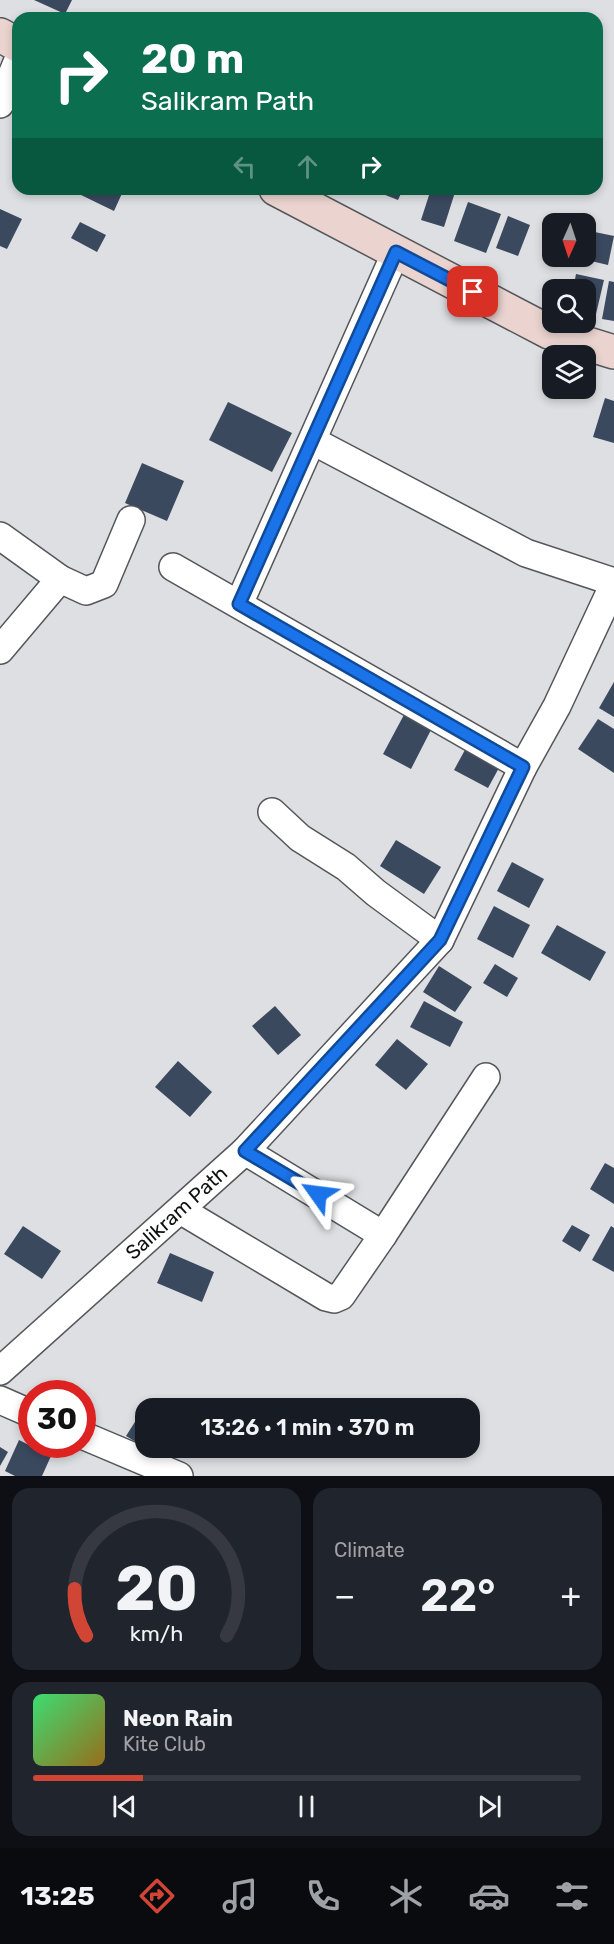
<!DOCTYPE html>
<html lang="en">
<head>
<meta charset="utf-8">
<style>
	:root { --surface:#171b24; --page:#20242c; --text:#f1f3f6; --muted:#9ea1a6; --line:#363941; --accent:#d14534 }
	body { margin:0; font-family:Rubik,sans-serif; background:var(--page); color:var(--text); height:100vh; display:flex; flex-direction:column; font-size:22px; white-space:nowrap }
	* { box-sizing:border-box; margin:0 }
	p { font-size:20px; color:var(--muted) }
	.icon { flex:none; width:33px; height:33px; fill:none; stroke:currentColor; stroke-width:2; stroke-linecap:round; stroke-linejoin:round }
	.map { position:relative; height:1476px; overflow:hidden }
	.panel { display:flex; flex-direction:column; gap:12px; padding:12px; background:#0d0f14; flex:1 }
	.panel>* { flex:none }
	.guide { position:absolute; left:12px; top:12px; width:591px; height:183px; border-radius:18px; box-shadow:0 3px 9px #0003; background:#0b6e4f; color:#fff; overflow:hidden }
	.needle { width:39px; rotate:183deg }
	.buttons { position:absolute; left:542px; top:213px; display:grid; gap:12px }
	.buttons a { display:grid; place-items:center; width:54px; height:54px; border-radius:12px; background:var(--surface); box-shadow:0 3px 9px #0003; font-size:30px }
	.speed { position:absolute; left:18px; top:1380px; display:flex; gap:12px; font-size:30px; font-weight:700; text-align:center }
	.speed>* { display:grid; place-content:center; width:78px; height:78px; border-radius:50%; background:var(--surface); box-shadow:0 3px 9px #0003; line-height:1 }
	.speed .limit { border:9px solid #d22; background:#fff; color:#111 }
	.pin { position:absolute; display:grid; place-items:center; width:51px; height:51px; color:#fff; margin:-26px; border-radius:12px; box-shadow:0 3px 9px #0006 }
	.me { position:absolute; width:66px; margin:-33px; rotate:301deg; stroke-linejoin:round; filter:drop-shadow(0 0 4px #0008) }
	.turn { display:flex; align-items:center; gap:21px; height:126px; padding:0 30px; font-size:27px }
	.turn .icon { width:78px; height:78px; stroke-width:2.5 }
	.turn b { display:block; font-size:42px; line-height:51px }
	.lanes { display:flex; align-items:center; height:57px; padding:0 30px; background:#0003; justify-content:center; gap:30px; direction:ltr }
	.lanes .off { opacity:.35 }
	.big { font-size:45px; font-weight:600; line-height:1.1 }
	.panel .widget { flex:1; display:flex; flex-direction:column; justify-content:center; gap:9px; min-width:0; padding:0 21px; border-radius:18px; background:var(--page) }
	.panel .dial { align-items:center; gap:0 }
	.dial svg { height:156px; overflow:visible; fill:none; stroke:var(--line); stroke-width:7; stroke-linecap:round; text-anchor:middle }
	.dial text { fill:var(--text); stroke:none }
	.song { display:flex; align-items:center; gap:18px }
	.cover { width:72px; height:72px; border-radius:9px; background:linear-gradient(135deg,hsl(140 70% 55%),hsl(40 70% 35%)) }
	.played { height:6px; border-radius:3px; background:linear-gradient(90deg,var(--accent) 20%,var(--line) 20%) }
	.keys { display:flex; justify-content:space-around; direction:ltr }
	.heat { display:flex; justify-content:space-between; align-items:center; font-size:33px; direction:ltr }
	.panel .tiles { flex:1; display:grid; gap:12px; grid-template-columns:1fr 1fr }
	.widget:last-child { grid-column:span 2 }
	.trip { position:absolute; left:135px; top:1398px; width:345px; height:60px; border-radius:18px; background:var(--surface); box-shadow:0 3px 9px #0003; font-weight:600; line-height:60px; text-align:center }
	.menu { display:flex; height:96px; justify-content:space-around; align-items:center; background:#090b0e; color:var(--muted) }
	.menu .icon { width:42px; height:42px }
	.menu .current { color:var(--accent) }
	.menu b { font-size:27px; color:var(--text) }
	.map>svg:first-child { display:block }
</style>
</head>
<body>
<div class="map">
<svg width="614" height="1476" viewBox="0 0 614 1476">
	<rect width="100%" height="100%" fill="#dddfe2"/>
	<!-- building -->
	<path fill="#3b495f" d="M34,0H72L65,14Z
		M82,189H124L114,211L79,194Z
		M370,189H403L398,200Z
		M431,189H456L444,227L421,220Z
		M468,202L501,214L486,253L454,241Z
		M0,209L22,219L7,249L0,246Z
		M508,216L530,225L518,256L496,248Z
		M80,222L106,235L97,252L71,238Z
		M585,230L614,236L608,265L574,257L585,256Z
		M576,274L604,280L596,314L585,312V290H573Z
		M609,281L614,282V321L602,319Z
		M605,398L614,401V443L593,437Z
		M228,402L292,433L272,472L209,440Z
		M142,463L184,481L167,521L125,503Z
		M614,682V717L599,708Z
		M406,711L433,726L411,769L383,754Z
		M598,719L614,729V773L578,749Z
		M466,748L500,766L488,788L454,770Z
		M396,840L441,867L424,894L380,866Z
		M512,862L544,879L529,908L497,891Z
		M494,906L530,925L513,958L477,939Z
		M557,925L606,952L590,981L541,953Z
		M495,964L518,978L507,997L483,983Z
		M439,966L472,987L455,1012L423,992Z
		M424,1001L463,1022L450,1047L410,1027Z
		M275,1006L301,1035L278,1055L252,1026Z
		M397,1039L428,1064L406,1090L375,1065Z
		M178,1061L212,1092L190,1117L155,1087Z
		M605,1163L614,1168V1204L590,1189Z
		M572,1225L590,1235L580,1252L562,1241Z
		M23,1226L61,1251L42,1279L4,1254Z
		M611,1226L614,1228V1272L592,1260Z
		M170,1253L214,1272L202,1302L157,1283Z
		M140,1414L146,1417V1448H159L156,1454L126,1436Z
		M19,1440L51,1456L42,1476H15L5,1471Z
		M0,1447L8,1452L0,1466Z"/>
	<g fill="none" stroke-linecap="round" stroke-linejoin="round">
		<defs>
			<g id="street">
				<path d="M0,104L18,60"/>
				<path d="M313,441L526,553L614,582"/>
				<path d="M0,536L60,579L86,591L104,584L131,520"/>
				<path d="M173,567L523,767"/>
				<path d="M239,604L396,252"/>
				<path d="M0,650L60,579"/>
				<path d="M272,812L300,838L346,867L376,893L440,940"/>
				<path d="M182,1211L326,1297L334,1299L341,1296L383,1235L245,1151"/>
				<path d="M383,1235L486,1077"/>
				<path id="s1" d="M0,1371L245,1151L440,940L523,767L557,706L614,584"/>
				<path d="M0,1400L32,1414"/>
				<path d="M82,1435L179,1476"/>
			</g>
			<path id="secondary" d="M0,35L18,45
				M276,189L549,332L614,352"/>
		</defs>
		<!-- street casing -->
		<use href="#street" stroke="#555659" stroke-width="30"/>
		<!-- secondary casing -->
		<use href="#secondary" stroke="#555659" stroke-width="36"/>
		<!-- street -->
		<use href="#street" stroke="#fff" stroke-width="27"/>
		<!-- secondary -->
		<use href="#secondary" stroke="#ebd4d0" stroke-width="33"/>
	</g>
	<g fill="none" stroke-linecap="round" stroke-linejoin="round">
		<defs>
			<path id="route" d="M318,1194L245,1151L440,940L523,767L239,604L396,252L473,292"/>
		</defs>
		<!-- route casing -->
		<use href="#route" stroke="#114b97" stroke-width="15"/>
		<!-- route -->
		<use href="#route" stroke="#1a73e8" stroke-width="10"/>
	</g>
	<g text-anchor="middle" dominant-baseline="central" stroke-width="6" stroke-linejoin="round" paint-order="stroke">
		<!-- street labels -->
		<g font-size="20" fill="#0f1011" stroke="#eaecef">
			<text stroke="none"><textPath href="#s1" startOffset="237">Salikram Path</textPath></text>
		</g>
	</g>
</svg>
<div class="buttons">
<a><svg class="needle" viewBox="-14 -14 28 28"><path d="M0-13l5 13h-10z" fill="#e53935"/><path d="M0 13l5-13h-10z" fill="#9ea1a6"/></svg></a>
<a><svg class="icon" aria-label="search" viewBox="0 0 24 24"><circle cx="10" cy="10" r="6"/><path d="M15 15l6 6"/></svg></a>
<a><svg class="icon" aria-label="layers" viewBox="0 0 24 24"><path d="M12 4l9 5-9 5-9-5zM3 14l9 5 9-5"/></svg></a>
</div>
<div class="speed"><div class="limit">30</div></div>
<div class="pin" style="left:473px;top:292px;background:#d93025"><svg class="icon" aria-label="arrive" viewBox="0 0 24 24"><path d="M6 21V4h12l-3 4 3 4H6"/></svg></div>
<svg class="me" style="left:318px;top:1194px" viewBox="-20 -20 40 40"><path d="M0-17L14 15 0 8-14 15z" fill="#1a73e8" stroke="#fff" stroke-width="4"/></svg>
<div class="trip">13:26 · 1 min · 370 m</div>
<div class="guide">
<div class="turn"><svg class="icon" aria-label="right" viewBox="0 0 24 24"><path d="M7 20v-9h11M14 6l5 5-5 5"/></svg><div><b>20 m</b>Salikram Path</div></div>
<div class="lanes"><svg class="icon off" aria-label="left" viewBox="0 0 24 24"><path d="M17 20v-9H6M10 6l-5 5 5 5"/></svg><svg class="icon off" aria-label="ahead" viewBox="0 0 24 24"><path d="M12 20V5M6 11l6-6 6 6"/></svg><svg class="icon" aria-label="right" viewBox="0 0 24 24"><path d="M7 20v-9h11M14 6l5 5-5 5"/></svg></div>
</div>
</div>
<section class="panel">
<div class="tiles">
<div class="widget dial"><svg viewBox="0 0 100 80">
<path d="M14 69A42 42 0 1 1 86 69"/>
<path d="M14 69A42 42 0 0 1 8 45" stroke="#d14534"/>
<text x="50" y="56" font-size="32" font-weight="700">20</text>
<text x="50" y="72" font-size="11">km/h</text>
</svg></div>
<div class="widget"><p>Climate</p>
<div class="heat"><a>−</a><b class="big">22°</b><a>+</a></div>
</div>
<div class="widget">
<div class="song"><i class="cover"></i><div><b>Neon Rain</b><p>Kite Club</p></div></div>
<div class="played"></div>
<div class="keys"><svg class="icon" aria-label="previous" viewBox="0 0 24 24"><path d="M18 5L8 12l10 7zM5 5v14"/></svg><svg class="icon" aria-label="pause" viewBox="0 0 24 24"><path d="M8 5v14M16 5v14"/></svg><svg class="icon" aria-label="next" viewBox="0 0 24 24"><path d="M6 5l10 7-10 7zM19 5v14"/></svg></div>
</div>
</div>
</section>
<nav class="menu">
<b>13:25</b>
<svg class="icon current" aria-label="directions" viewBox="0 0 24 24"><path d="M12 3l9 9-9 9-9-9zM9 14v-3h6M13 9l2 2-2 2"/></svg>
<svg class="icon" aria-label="music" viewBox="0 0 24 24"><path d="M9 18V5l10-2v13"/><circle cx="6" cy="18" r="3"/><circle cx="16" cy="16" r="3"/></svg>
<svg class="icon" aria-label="phone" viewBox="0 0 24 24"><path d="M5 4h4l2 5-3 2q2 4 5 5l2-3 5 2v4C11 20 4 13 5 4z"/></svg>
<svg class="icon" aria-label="climate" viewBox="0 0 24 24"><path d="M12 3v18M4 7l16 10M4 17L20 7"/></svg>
<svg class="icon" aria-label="car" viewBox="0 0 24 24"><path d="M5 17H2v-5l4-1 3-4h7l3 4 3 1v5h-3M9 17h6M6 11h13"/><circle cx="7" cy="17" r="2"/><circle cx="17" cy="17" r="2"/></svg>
<svg class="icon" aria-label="filters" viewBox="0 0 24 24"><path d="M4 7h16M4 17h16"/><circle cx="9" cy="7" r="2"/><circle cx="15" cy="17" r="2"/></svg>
</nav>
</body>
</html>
